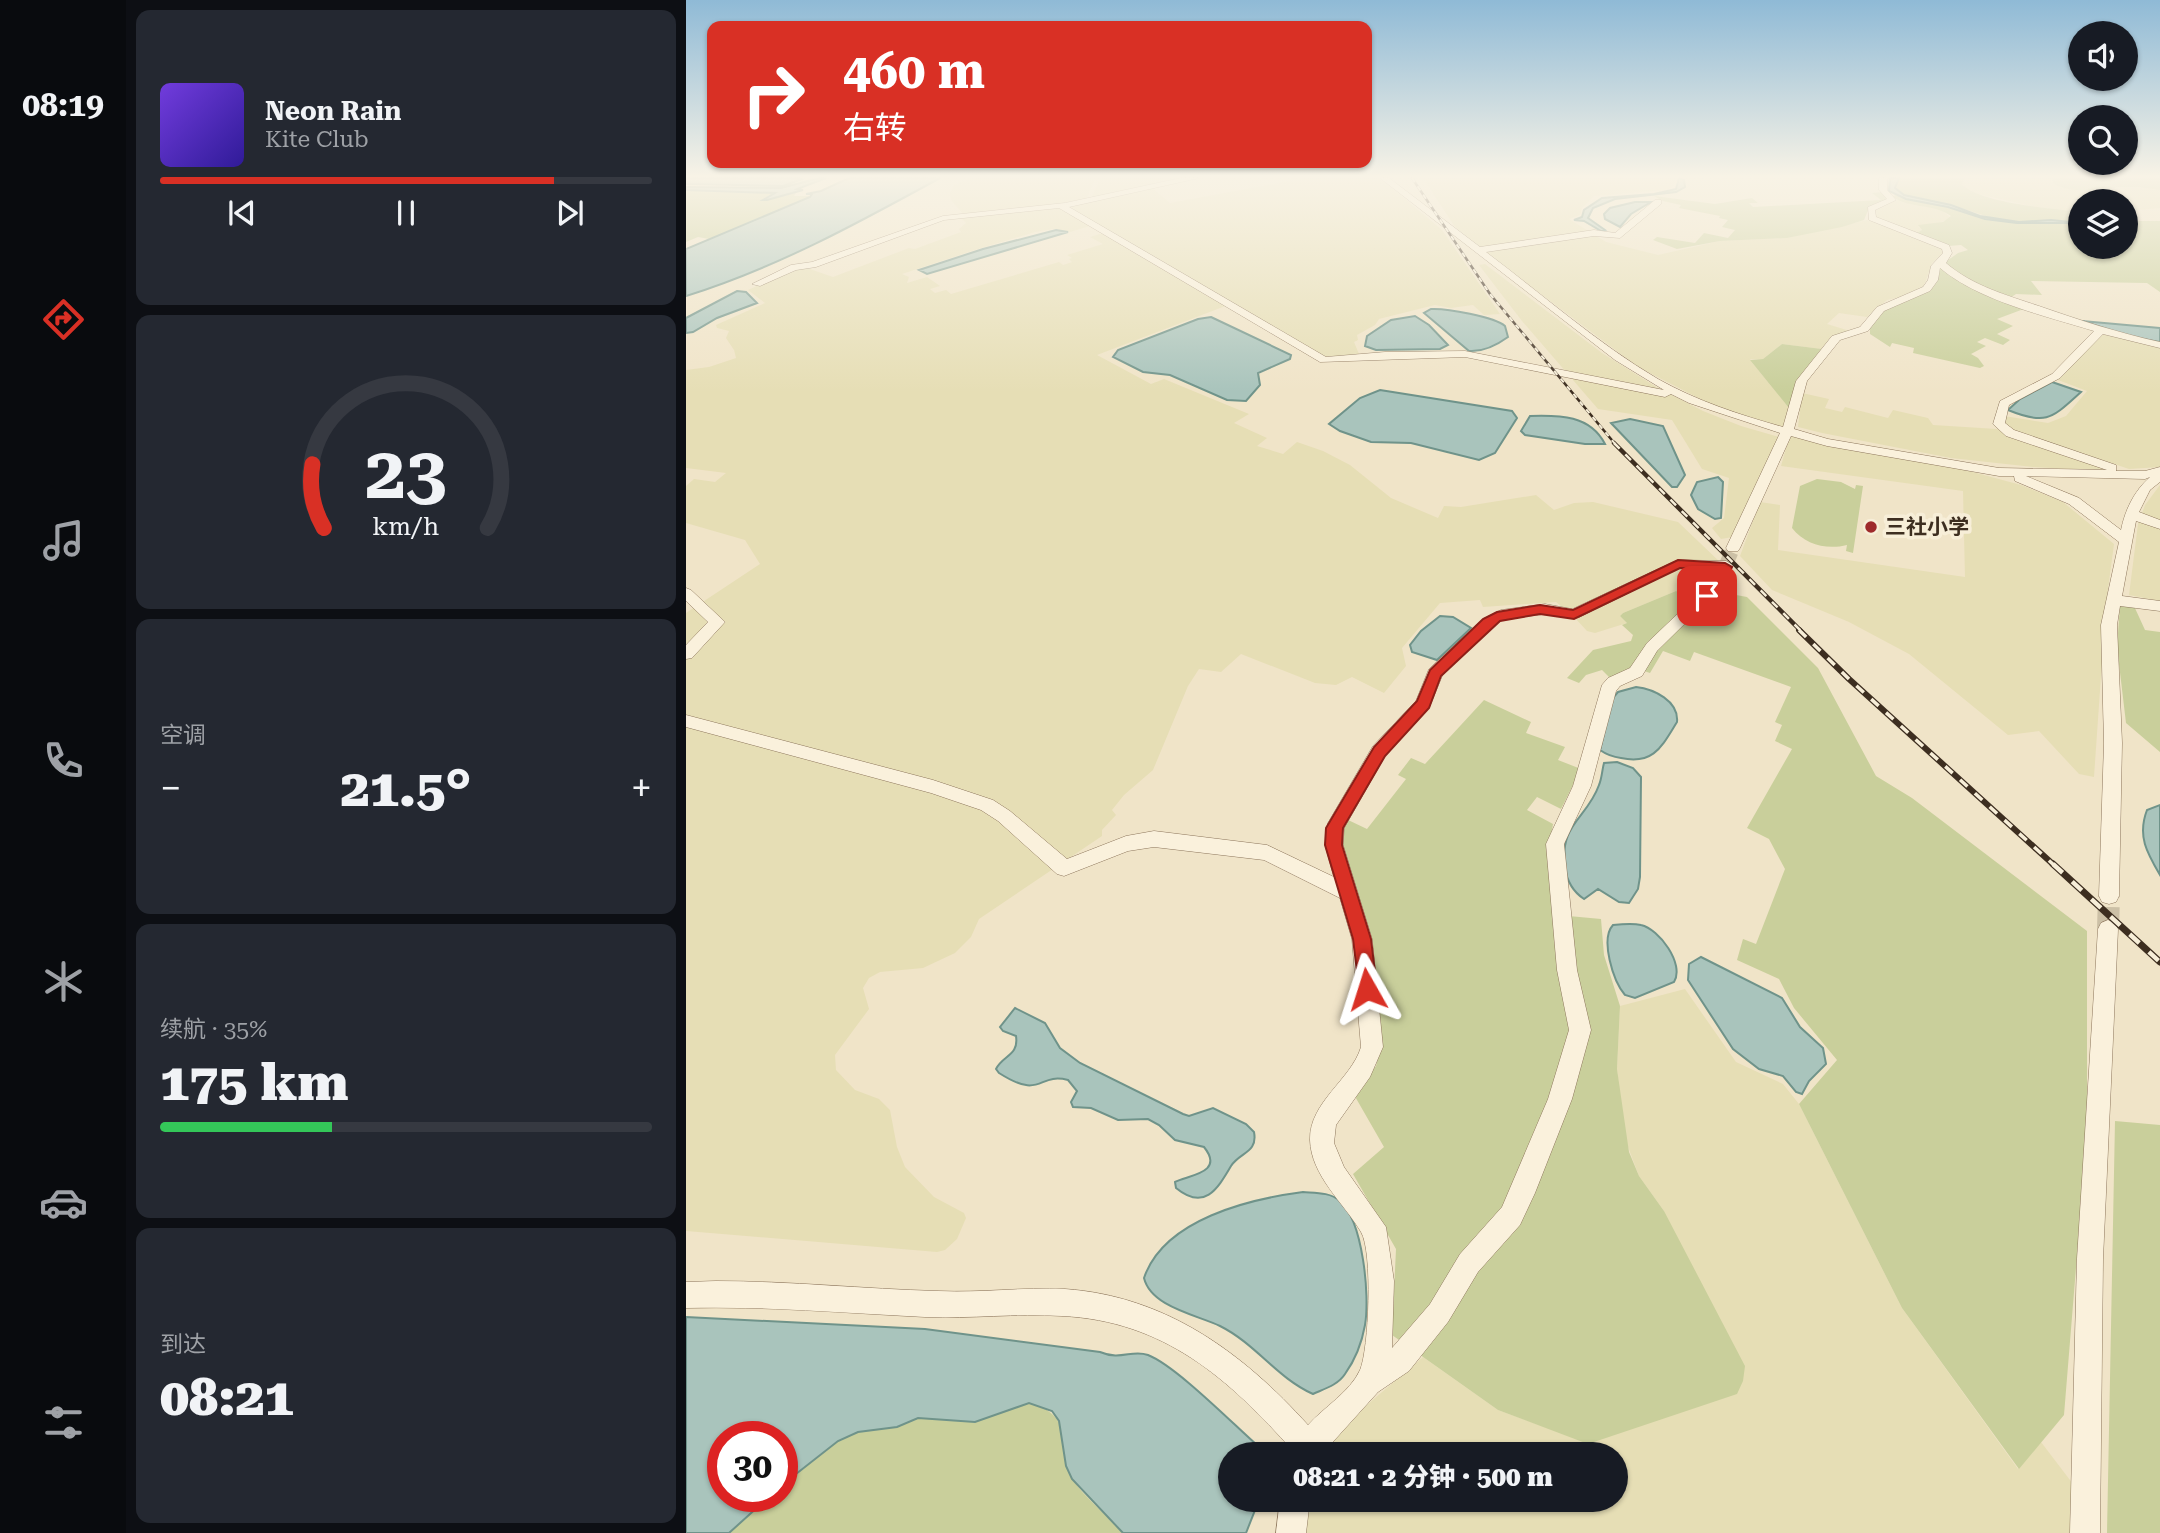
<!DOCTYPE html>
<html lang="zh">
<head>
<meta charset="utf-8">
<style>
	:root { --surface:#171b24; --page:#242831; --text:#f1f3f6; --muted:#9ea1a6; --line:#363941; --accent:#d93025 }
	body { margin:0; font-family:"Roboto Serif","Noto Sans SC",serif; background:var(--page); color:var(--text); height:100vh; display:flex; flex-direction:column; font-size:26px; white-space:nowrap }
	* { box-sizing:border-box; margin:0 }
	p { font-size:23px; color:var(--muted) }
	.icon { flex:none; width:38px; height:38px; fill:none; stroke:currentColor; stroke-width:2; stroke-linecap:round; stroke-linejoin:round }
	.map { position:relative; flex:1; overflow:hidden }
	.drawer { display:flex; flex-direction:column; gap:10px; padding:10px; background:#0d0f14; width:560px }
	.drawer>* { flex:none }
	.guide { position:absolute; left:21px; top:21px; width:665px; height:147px; border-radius:14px; box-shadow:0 2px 5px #0004; background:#d93025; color:#fff; overflow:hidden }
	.fabs { position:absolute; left:1382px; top:21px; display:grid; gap:14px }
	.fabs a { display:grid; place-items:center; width:70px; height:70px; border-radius:50%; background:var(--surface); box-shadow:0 2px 5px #0004; font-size:35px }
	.speed { position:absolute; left:21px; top:1421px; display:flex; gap:14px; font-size:35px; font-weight:700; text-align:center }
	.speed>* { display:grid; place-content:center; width:91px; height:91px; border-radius:50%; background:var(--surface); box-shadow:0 2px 5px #0004; line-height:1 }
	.speed .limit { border:10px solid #d22; background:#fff; color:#111 }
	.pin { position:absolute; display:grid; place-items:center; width:60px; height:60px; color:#fff; margin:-30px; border-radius:14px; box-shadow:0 4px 10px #0006 }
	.me { position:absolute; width:77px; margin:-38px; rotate:354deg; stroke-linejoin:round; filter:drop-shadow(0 0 5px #0008) }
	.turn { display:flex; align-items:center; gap:24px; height:147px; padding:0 21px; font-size:32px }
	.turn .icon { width:91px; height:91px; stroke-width:2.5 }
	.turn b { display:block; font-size:49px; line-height:60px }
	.big { font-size:52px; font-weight:800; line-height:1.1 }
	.drawer .tile { flex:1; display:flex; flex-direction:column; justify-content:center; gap:10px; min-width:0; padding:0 24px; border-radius:14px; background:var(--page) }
	.drawer .dial { align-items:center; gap:0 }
	.dial svg { height:182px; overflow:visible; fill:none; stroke:var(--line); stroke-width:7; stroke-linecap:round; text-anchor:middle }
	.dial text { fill:var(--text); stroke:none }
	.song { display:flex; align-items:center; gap:21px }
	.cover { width:84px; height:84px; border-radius:10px; background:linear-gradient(135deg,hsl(260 70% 55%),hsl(250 70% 35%)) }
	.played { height:7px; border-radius:4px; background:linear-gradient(90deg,var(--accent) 80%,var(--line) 80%) }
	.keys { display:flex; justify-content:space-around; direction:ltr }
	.heat { display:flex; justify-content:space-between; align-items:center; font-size:38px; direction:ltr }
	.charge { height:10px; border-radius:5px; background:linear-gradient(90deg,#34c759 35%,var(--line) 0) }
	.trip { position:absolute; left:532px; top:1442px; width:410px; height:70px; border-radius:35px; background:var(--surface); box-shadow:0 2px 5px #0004; font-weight:800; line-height:70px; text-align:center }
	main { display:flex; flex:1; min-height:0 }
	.menu { display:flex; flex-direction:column; width:126px; justify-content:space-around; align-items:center; background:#090b0e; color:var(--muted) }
	.menu .icon { width:49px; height:49px }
	.menu .active { color:var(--accent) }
	.menu b { font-size:32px; color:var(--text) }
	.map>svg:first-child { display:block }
</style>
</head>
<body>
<main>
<nav class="menu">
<b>08:19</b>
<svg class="icon active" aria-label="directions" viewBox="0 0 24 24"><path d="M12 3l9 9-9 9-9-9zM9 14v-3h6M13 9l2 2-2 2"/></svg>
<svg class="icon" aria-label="music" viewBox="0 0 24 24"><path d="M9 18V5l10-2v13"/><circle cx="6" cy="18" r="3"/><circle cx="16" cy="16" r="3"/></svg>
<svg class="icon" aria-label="phone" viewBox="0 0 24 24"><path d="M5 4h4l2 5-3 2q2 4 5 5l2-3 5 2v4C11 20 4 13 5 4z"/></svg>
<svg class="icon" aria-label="climate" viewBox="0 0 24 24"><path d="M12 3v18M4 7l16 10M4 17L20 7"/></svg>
<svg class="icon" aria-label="car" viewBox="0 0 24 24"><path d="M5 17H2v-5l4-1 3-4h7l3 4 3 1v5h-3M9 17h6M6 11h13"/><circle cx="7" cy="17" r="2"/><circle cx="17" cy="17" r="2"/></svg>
<svg class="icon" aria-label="filters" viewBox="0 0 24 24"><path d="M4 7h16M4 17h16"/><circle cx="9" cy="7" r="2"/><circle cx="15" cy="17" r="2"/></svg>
</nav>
<section class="drawer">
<div class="tile">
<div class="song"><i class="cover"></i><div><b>Neon Rain</b><p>Kite Club</p></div></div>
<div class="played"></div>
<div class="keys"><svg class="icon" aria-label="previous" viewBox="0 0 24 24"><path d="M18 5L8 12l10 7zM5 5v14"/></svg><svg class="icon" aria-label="pause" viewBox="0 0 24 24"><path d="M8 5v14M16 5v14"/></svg><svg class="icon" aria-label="next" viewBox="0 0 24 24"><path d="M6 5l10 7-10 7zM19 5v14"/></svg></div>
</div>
<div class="tile dial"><svg viewBox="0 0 100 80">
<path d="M14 69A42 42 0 1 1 86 69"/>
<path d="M14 69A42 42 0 0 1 9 41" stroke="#d93025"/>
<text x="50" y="56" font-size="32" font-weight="700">23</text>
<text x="50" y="72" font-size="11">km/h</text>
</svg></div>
<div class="tile"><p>空调</p>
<div class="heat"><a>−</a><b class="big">21.5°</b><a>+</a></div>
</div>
<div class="tile"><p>续航 · 35%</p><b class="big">175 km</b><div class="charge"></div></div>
<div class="tile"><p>到达</p><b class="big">08:21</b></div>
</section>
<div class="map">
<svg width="1474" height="1533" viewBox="0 0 1474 1533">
	<rect width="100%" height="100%" fill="#f0e4c8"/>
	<!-- farmland -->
	<path fill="#e6deb5" d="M286,178H409L401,198L365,207L377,208L407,225L384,232L367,229L349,232L289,250L216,274L223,277L221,283L241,277L254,286L244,289L249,293L260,290L265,294L373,262L377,265L386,262L383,259L386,258L381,255L417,244L404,237L420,232L542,305L411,355L465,384L478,379L563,414L548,423L581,438L571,446L597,454L611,442L637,451L664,465L705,498L752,518L758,506L775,507L850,495L868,510L888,503L907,502L992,522L1035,563L990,560L896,608L881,611L870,602L797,607L794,600L754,603L716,648L720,666L698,693L666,677L650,685L629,683L555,654L535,672L513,669L502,686L467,770L438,795L426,810L430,815L416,830V836L293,919L285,937L269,953L237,968L194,972L183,978L177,988L183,1009L149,1055L150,1070L169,1090L193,1099L204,1110L211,1147L219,1167L248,1197L278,1213L280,1218L271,1239L259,1250L251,1252L0,1231V613L74,564L59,540L0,523V486L8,479L29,482L40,473L0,468V370L23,367L50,358L48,350L40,338L43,331L31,328L30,325L79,303L62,290L111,268H121L147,277L223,248L229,249L275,232L273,229L280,223L276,219L279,216L265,200L264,193L268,185Z
		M414,178H479L478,181L406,197Z
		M620,178H694L756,230L814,314L798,315L787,305L765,308L749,305L693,319L689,325L671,335L672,340L668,342L673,354L637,358L418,227L379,206L465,187L484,203Z
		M737,178H988L991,180L985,188L979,190L908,196L896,208L894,215L883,219L920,242L972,255L1034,241L1101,238L1181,220L1256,246L1258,252L1246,263L1238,286L1220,296L1201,300L1181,317L1153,313L1141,324L1164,331L1149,335L1136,349L1096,344L1077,359H1065L1064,360L1103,408L1097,427L1028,406L952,367L804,256L769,227Z
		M1278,178H1365V181L1375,187L1398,192L1445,187L1474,190V208L1440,211V201H1395V212L1349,207L1284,192L1275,185Z
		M1212,200L1255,210L1265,218L1253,223L1232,226L1236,230L1229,234L1189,219V209Z
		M799,264L916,353L972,388L1017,411L1055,426L1093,437L1047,537L1035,539L1026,528L1038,518L1043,478L1016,469L986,420L912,409L836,321L793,265Z
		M1415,334L1474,346V467L1443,469L1319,427L1318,416L1362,423L1380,416L1401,391L1372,380Z
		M1116,393L1143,399L1139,408L1156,412L1159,407L1202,418L1207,410L1242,418L1247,425L1311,429L1423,468L1422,471L1347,467L1265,458L1136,433L1112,427Z
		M1106,436L1283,471L1335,485L1377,502L1428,544L1420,604L1408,777L1393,774L1353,731L1322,735L1223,654L1163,622L1086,590L1054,556L1074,502L1094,505L1092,550L1279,577L1277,491L1095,466L1103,437Z
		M1474,485V601L1443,595L1452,524L1459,505Z
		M992,566L1033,568L1026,586L1003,597L990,591L937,613L934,616L941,623L909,633L901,631L889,618Z
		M999,989L1050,1062L1097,1084L1113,1104L1216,1308L1332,1469L1355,1442L1387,1484L1385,1533H614L617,1500H929V1454H631L641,1439L737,1357L812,1410L853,1425L978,1211L953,1176L939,1139L931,1069L934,1006Z"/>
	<!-- green -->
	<path fill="#c9cf9b" d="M1213,178H1278L1276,185C1299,204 1364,208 1395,212V221L1333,222L1306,218L1265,205L1218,195L1209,188Z
		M1365,178H1474V190C1465,189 1455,187 1446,187C1417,186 1395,197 1368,184Z
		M0,190L90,193L81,200L110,193L108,196H126L23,239L12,237L0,242Z
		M1196,192L1203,198L1183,208L1178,220L1156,227L1101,238L1034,241L991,249L967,240L971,237L1009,243L1018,233L1042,238L1049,230L1036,227L1042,220L1033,218L1034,216L993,208L995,205L977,201L968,196L1029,204L1066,198L1072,203H1063L1067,207L1195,200L1186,193Z
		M1209,195L1262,207L1299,219L1331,223H1395V247H1440V221H1474V292L1461,283L1345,281L1356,295L1330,294L1321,300L1343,307L1311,319L1327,326L1311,334L1324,340L1317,345L1299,338L1291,342L1300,346L1285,354L1292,358L1298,366L1294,368L1227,353L1228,348L1206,343L1204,347L1184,334V327C1188,322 1193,314 1199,310C1219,296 1253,299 1251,268L1272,253L1282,250L1275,245L1262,246L1229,234L1236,230L1232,225L1257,222L1265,216C1247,203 1224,209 1207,197Z
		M1096,344L1136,349L1118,372L1103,408L1064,360L1077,359Z
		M1131,479L1155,482L1169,489L1170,485L1177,486L1167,553L1160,551L1161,545C1141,550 1119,545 1106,528L1114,486Z
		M990,591L1003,597L1006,603L943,672L924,678L916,670L900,675L893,683L881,678L907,650L945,641L947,635L936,625L941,623L934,616L937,613Z
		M1034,592L1061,597L1132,668L1190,776L1226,798L1401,931V1133L1378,1415L1333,1469L1216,1308L1113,1104L1151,1060L1108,1008L1093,979L1051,960L1057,939L1070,944L1099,869L1083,839L1061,828L1106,749L1089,741L1096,725L1089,722L1105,687L1008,652L1004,661L977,651L964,673L955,670L965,654Z
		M1434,605L1448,606L1459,630L1474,632V752L1440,723L1431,647Z
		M798,700L845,722L840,733L879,747L872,760L895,769L875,809L851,797L841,810L867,824L863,849L872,915L915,919L918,955L934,1006L931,1069L943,1152L953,1176L978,1211L1059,1366L1057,1381L1051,1394L902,1444L812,1410L706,1335L710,1249L667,1174L698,1147L667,1093L690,1066L695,1045L655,843L660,819L681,829L720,779L712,775L725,758L739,764Z
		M1429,1121L1474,1125V1533H1421Z
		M343,1403C395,1417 366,1450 388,1481C399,1498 423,1517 437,1533H43L84,1496H96V1485L152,1441L172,1432L211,1427L232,1418L289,1422Z"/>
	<!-- water -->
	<path fill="#a9c4bc" stroke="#6f938a" stroke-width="2" d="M0,178H114L116,179L97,186L0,184Z
		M133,178H140L111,189L117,190L81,200H77L89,193L0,190V187L95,188Z
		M163,178H254C172,223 90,268 0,296V249L124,197L126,194H120L135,191Z
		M993,178L998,180L999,187L990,192L929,199L907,208L902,218L919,230L915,231L898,221L888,220L896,217L898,210L916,198L968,194L990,189Z
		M1204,178H1213L1209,188L1218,195L1265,205L1294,216L1333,222L1365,220L1395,223H1331L1299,219L1262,207L1220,199L1203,191Z
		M949,202H965L945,214L934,227L919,219L918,214L924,208Z
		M370,230L382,232L241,274L233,270L297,249Z
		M51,291L60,292L71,303L31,318L7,332L0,333V318Z
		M745,309C760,308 809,317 819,326L822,337C811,345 797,352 783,351L738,313Z
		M729,316L743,325L762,345L754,349L690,350L679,346L681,336L705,320Z
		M525,317L605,355L604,359L572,373L574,385L560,401L541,400L484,375L457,372L427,357L432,350L512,319Z
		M1396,321L1474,328V342L1445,337Z
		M1366,382L1395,392C1366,418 1361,426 1322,410L1334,399Z
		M694,390L826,411L831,418L809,453L793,460L725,443L685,442L654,431L643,424L674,398Z
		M844,416C874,415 904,415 919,444H899L839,435L835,431Z
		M944,419L977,426L999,475L991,487H986L925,423Z
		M1032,477L1037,482L1035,518L1029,519L1012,509L1005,495L1011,482Z
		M754,616L767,617L785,628L751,660L726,652L724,645L735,631Z
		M950,687C968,689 993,701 991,722C976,746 968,765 935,758C927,757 921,755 914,750L926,699L932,692Z
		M931,762L947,768L955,777L954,877L952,889L943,903L933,902L912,889L898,899C886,891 881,881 879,868C873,823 901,819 913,785C916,778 916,770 918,763Z
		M1474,805V875C1461,853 1451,836 1461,810Z
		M927,925C936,924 947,923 955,925C973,929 999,964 988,982L949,998L939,995C927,981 914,939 927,925Z
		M1015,957L1096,998L1114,1027L1137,1048L1140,1064L1123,1081L1116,1094L1110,1092L1097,1076L1073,1069L1047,1049L1002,980L1003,964Z
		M329,1008L359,1023L374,1048L394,1063L497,1114L503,1116L527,1108L560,1124L568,1132C572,1153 554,1152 545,1166C531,1190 518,1211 490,1188L489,1182C503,1175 539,1173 518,1147L489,1140L473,1125L462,1119L432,1120L405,1108L387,1107L385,1102L391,1091L382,1080C351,1072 357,1101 313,1073L310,1069C317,1055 333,1056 330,1036L317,1031L314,1027Z
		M617,1192C629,1193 644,1192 654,1201C677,1221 684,1296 679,1325C676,1342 669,1360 659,1374C652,1385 638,1389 627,1394C591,1378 570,1344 534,1326C511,1315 465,1307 458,1278C478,1219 564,1199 617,1192Z
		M0,1317L239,1329L414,1352C435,1361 446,1349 462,1355C490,1366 546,1423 571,1445L578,1454H544V1500H573L560,1533H437L386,1479L380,1466L373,1421L366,1411L343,1403L289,1422L232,1418L211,1427L172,1432L152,1441L96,1485V1437H37V1496H84L43,1533H0Z"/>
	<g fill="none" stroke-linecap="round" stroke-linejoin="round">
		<!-- minor-tunnel-far1 -->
		<path stroke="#ccc0a6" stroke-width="14" stroke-dasharray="14 7" stroke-linecap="butt" d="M1040,565L1047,548"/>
		<!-- minor-tunnel -->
		<path stroke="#ccc0a6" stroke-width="22" stroke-dasharray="22 10" stroke-linecap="butt" d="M1422,929L1423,896"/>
		<defs>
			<path id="minor" d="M495,178H513L383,207L640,357L699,352L779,351L978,390L929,360L694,178H703L794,247L908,230L929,233L969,200H975V204L934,238L908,236L800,252C856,294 911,343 972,379C1011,401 1054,415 1097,427L1110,381L1146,336L1174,327L1191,307L1237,287L1242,280L1245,266L1257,253L1256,249L1183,220L1182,207L1201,199L1193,190V178H1201V190L1210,200L1189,210L1190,217L1263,245L1266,253L1260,263C1287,286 1320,295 1353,306C1393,320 1433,333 1474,342V348L1417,334L1374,378L1323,405L1319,423L1328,430L1430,465V471H1459L1474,467V482L1464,490L1453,512L1474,520V529L1450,521L1436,596L1474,601V611L1434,606L1431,625L1436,743L1433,896L1430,902L1423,904L1416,902L1413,896L1418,743L1415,625L1433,542L1383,504L1329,481L1328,476H1313L1141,446L1105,436L1054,548L1052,551H1042L1040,548L1094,433L1003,403L985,394L979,397L779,357L634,362L373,208L258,220L130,267L110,270L74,286L66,284L105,265L126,262L257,216L379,203ZM1254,268C1293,301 1360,316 1408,331L1366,374L1314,401L1307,424L1320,436L1421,470L1313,468L1142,439L1108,429L1121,381L1154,340L1182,331L1198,311L1244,291L1252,280ZM1340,476L1459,479L1464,477C1448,491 1439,510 1435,530L1393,498Z
				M992,560L1040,561L1047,565L1036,587L971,651L956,676L934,686L930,691L905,786L878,844L891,970L905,1030L886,1099L849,1193L834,1225L792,1272L762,1322L723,1371L692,1392L636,1454H606L607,1451C542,1378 478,1321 376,1316C330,1313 285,1319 239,1317C159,1313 80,1306 0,1308V1282L30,1281C104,1281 178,1289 252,1291C295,1293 337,1287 379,1289C480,1296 557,1353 622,1425C638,1407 664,1392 674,1370C683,1349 687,1252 675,1232C658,1203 625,1176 624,1140C623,1102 665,1080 675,1047L666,939L654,898L578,860L468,847L442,851L378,876L371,874L312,821L295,810L245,793L0,727V715L247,780L307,800L324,811L381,859L440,836L468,831L581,845L648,877L639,845L642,823L687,746L730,701L743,669L797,619L815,610L859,604L886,609ZM994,568L1030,571L1025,582L961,643L944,668L922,678L916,685L887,786L860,844L871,970L883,1030L862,1099L816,1207L774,1254L744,1304L706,1348L708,1281L700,1227L658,1167L648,1143L650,1125L684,1077L697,1047L686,939L657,845L658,828L699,756L743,708L756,676L807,625L819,619L859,614L893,617Z
				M0,588L5,590L39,622L6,658L0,659V645L22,622L0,601Z
				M1422,920L1429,923L1432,929L1417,1259L1414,1533H1384L1391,1259L1412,929L1415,923Z
				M594,1500H624L620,1533H590Z"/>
		</defs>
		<!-- minor casing -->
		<use href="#minor" stroke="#8d765c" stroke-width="1"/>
		<!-- minor -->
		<use href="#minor" fill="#faf1dc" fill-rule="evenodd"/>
		<defs>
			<path id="rail-far3" d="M726,178L804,294L930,445"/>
			<path id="rail-far2" d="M928,443L1115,631"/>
			<path id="rail-far1" d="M1113,630L1163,679L1369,866"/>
			<path id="rail" d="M1367,864L1474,962"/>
		</defs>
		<!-- rail-far3 casing -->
		<use href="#rail-far3" stroke="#3d2e20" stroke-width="2.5"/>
		<!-- rail-far2 casing -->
		<use href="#rail-far2" stroke="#3d2e20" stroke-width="4.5"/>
		<!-- rail-far1 casing -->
		<use href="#rail-far1" stroke="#3d2e20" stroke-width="6"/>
		<!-- rail casing -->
		<use href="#rail" stroke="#3d2e20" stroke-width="7"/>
		<!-- rail-far3 -->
		<use href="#rail-far3" stroke="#f7eed8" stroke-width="2" stroke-dasharray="5" stroke-linecap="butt"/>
		<!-- rail-far2 -->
		<use href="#rail-far2" stroke="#f7eed8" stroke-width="2.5" stroke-dasharray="8" stroke-linecap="butt"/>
		<!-- rail-far1 -->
		<use href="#rail-far1" stroke="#f7eed8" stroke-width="3.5" stroke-dasharray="10" stroke-linecap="butt"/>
		<!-- rail -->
		<use href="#rail" stroke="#f7eed8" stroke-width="4.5" stroke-dasharray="13" stroke-linecap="butt"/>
	</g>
	<!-- sky -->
	<linearGradient id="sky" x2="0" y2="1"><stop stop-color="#8fbad6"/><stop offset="0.45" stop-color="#f8f3e6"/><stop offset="1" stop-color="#f8f3e6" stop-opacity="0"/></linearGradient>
	<rect width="1474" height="392" fill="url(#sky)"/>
	<!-- route -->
	<path fill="#d93025" stroke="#8d1f18" stroke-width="2" d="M992,560L1039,563L1046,567C1040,579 1034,595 1021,600L1014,596L1031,570L994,568L888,619L854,614L814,621L755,676L743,708L699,756L657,828L656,845L685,939L691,989L688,996L681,998L674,996L667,939L639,845L640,828L688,747L731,701L744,670L797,619L811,612L854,605L887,610Z"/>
	<!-- markers -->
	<circle fill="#9e2a2b" stroke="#f7eed8" stroke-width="2.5" cx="1185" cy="527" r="7"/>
	<g text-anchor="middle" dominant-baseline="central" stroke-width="7" stroke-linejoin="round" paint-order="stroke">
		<!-- far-poi labels -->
		<g font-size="21" font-weight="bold" fill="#3d2e20" stroke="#f7eed8" text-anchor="start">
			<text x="1199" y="527">三社小学</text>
		</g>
	</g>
</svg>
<div class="fabs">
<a><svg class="icon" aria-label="sound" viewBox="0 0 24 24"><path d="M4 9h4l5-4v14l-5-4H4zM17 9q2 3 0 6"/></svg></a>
<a><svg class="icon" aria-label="search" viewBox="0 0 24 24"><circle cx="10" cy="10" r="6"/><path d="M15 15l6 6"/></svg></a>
<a><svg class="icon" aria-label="layers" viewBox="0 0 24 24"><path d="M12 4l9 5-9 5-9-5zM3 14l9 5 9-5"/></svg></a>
</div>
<div class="speed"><div class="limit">30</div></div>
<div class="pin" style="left:1021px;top:596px;background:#d93025"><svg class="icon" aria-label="arrive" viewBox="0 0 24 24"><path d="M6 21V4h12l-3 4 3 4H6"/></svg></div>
<svg class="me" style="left:681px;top:989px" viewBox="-20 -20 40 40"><path d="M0-17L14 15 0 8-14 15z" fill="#d93025" stroke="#fff" stroke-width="4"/></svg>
<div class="trip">08:21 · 2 分钟 · 500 m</div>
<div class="guide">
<div class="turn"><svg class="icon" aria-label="right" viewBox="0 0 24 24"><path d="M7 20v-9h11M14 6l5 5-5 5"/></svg><div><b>460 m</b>右转</div></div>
</div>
</div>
</main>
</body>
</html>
